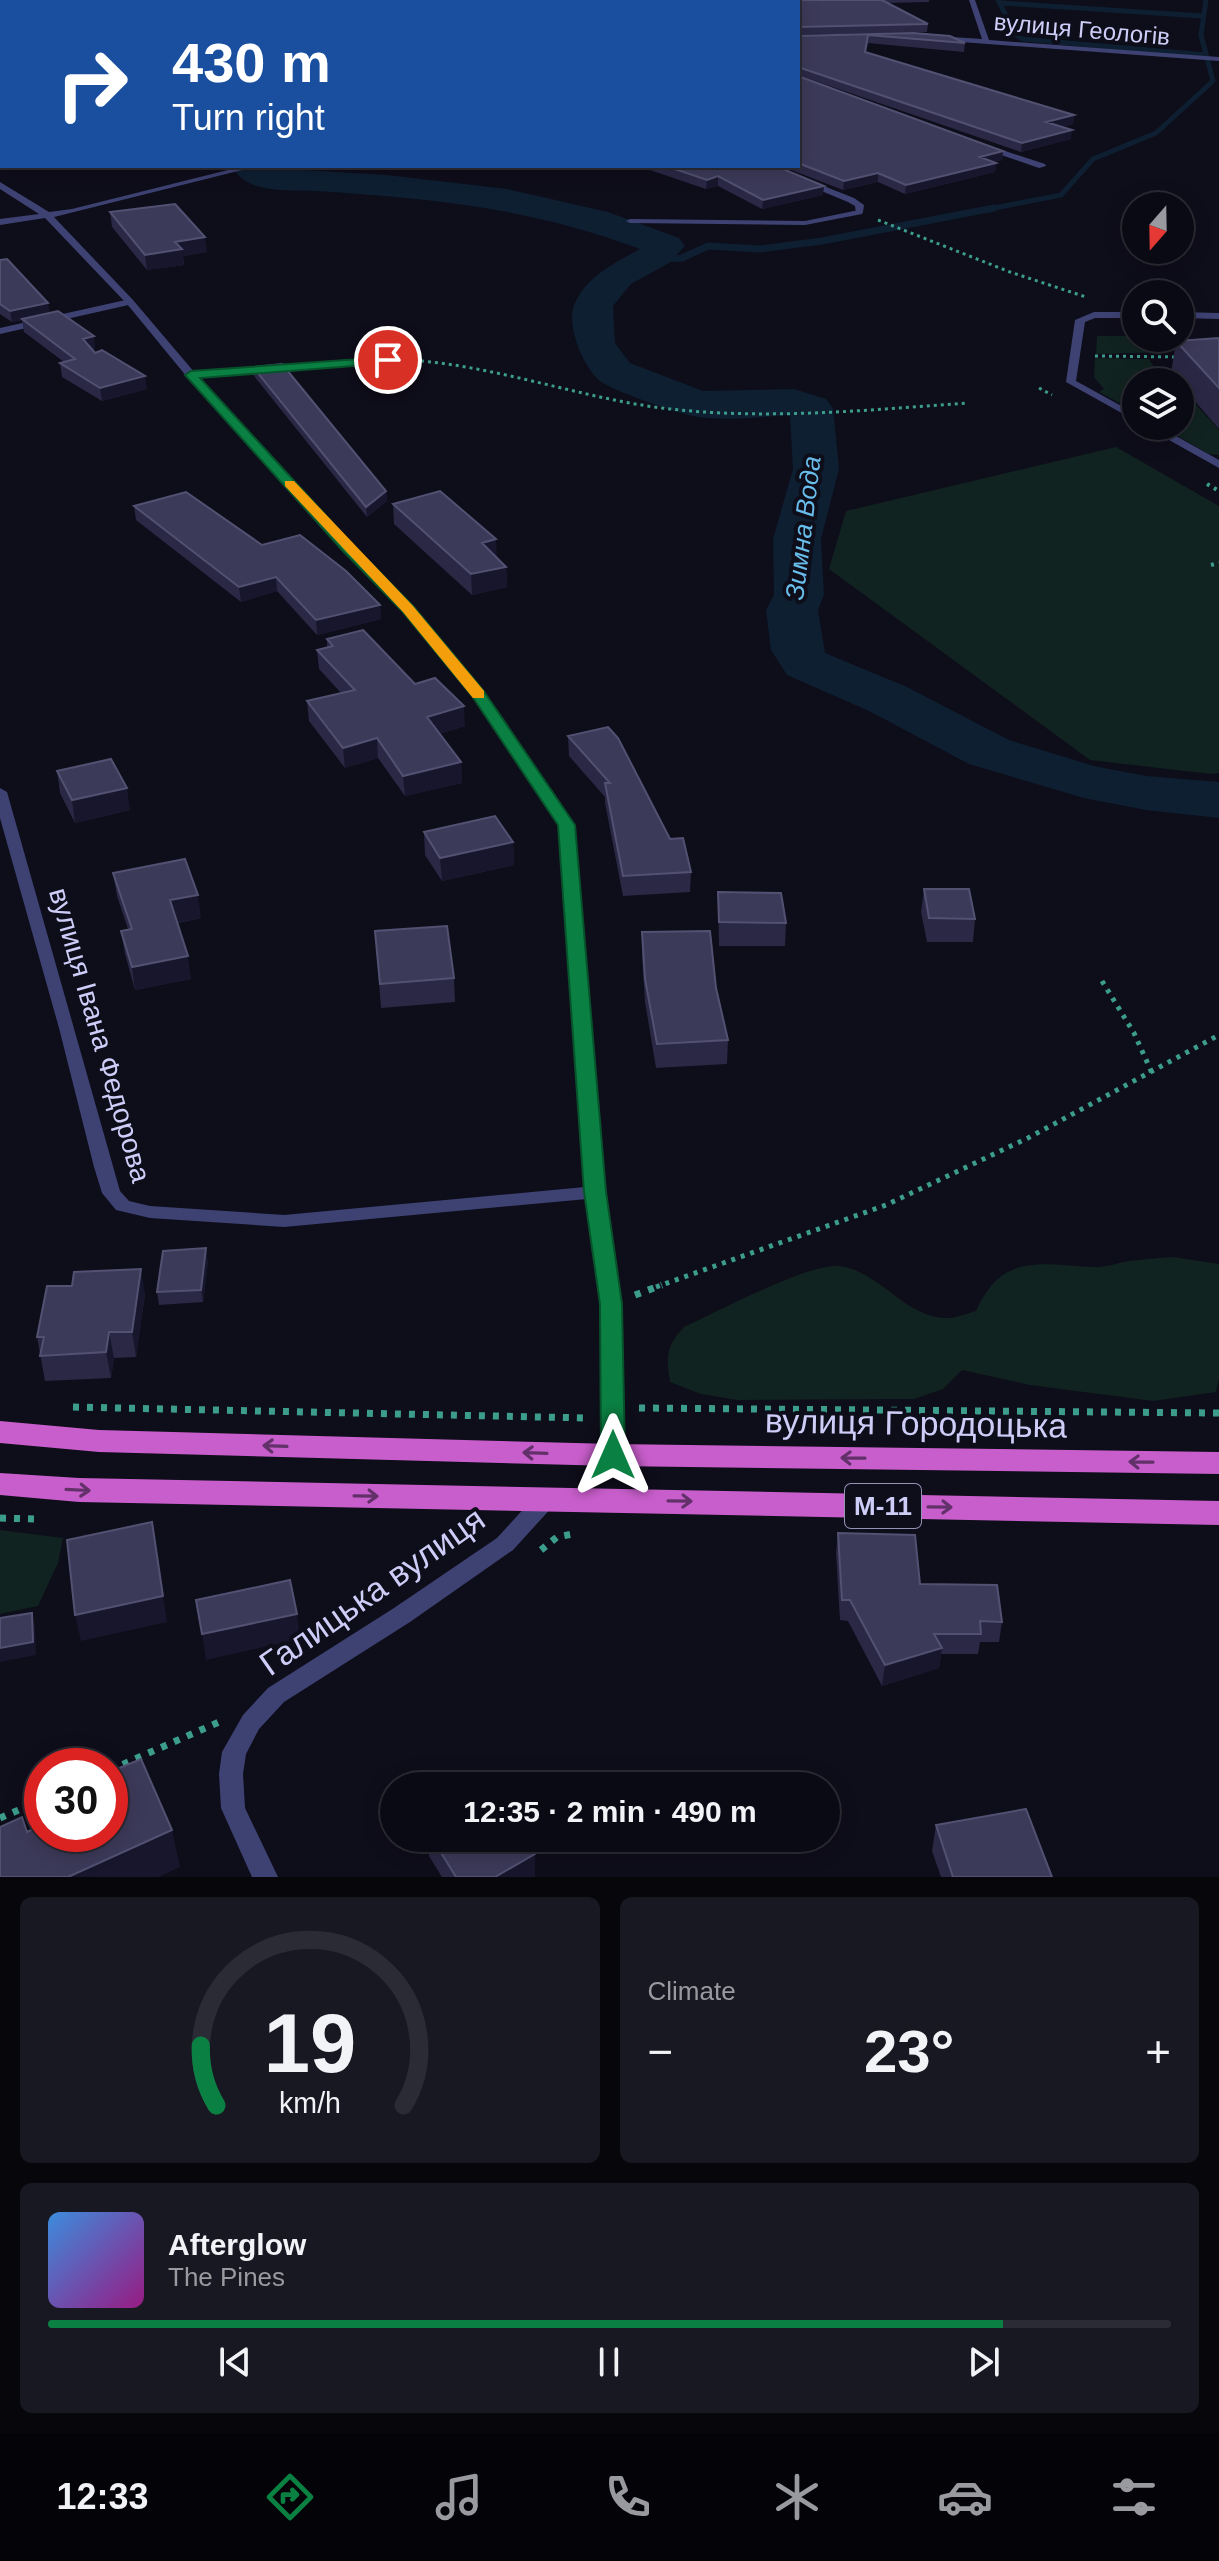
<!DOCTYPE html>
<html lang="en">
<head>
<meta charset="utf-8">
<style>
	:root { --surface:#0a0a14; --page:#181822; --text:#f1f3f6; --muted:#999aa0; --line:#2a2b34; --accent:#0b8043 }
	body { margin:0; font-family:Arial,sans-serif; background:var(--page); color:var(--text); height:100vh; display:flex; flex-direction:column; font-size:30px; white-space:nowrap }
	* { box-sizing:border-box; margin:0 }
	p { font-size:26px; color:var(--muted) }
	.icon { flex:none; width:44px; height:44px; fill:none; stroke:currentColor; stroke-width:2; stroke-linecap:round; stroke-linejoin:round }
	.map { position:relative; height:1877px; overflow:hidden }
	.drawer { display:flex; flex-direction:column; gap:20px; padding:20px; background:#06060b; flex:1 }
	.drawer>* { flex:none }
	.top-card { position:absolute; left:0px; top:0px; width:800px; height:168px; box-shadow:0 4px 20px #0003,0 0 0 2px var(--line); background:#1a4fa0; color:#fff; overflow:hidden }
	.needle { width:52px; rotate:200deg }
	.buttons { position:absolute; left:1122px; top:192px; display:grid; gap:16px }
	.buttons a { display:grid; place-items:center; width:72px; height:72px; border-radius:50%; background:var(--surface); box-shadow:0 4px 20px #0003,0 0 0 2px var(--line); font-size:40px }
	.speed { position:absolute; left:24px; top:1748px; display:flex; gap:16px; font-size:40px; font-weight:700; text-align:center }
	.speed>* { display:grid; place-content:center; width:104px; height:104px; border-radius:50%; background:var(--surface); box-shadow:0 4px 20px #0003,0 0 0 2px var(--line); line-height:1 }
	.speed .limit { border:12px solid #d22; background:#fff; color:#111 }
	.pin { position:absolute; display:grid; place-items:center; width:68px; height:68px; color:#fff; margin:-34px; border:4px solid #fff; border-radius:50%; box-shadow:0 2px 8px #0007 }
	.me { position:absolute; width:88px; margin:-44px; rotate:0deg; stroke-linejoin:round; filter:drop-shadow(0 0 6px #0008) }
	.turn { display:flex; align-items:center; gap:28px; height:168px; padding:0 40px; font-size:36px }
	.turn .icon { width:104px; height:104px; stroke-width:2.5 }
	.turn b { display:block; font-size:56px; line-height:68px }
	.big { font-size:60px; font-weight:600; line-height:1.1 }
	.drawer .widget { flex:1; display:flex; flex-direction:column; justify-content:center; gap:12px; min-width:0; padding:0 28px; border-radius:12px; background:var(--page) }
	.drawer .dial { align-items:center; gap:0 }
	.dial svg { height:208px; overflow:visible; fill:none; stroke:var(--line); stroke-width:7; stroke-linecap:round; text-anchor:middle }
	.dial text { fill:var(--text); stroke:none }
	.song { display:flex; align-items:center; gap:24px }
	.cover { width:96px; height:96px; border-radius:12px; background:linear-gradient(135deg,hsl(210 70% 55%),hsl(310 70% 35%)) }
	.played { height:8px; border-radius:4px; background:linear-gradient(90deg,var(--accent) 85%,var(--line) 85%) }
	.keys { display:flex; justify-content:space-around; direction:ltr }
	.heat { display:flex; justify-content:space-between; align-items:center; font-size:44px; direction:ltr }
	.drawer .tiles { flex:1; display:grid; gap:20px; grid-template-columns:1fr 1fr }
	.widget:last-child { grid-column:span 2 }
	.trip { position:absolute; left:380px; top:1772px; width:460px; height:80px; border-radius:40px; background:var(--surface); box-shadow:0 4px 20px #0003,0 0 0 2px var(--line); font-weight:600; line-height:80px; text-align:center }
	.tab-bar { display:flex; height:128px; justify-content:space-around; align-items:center; background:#040408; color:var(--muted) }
	.tab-bar .icon { width:56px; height:56px }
	.tab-bar .on { color:var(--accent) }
	.tab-bar b { font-size:36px; color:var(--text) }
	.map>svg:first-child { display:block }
</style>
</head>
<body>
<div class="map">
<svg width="1219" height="1877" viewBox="0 0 1219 1877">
	<rect width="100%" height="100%" fill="#0e0d1a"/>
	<!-- green -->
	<path fill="#112320" d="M1097,336H1184L1170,352L1096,354Z
		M1095,358L1149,359L1156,370H1166L1176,382H1136V412L1099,392L1104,389L1094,377Z
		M1180,387L1219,430V455L1209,454L1160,426H1180Z
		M1116,447L1219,506V773L1211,774L1090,760L829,569L846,511Z
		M1173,1257L1219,1264V1379L1216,1392L1153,1401L1030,1385L962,1370L943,1389L914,1399L737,1400L701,1394L670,1382C666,1357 666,1346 684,1327C715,1313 807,1264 837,1266C879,1269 903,1317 946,1318C955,1319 967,1313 976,1311C1002,1253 1039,1264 1092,1267C1104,1268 1117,1263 1129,1261C1144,1259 1159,1258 1173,1257Z
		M0,1530L63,1538L58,1563L38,1606L0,1614Z"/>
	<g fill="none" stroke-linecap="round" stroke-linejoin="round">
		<!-- stream-far1 -->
		<path stroke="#0e1f32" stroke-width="5" d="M998,0L1016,35L1023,39L1206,55
			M1002,3L1203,16
			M984,210L1061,195L1093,159L1156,133L1213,81L1201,35L1206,0"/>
		<!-- stream -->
		<path stroke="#0e1f32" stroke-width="7" d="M644,260L682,258L708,246L760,249L822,241L994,208"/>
		<!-- river -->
		<path fill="#0e1f32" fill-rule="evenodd" d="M0,55H2V73H0Z
			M238,166L387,175L507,189L608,212L679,238L685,246L669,263L631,284L613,306L615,343L630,363L703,391L794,389L826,399L833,408L839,469L821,539L824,595L818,610L825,653L907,687L1009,740L1094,766L1146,776L1219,782V818L1146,810L1084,798L969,764L869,711L787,675L771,650L766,610L774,595L773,539L793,469L790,415C759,417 728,421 698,417C682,415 611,390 600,381C583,367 565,324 575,303C587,276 615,263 640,249C531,208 430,198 315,191C290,190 251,194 235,171Z"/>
		<!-- path-far3 -->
		<path stroke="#3c9d8d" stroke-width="3" stroke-dasharray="3 4" stroke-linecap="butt" d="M878,220L1010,272L1086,297
			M1095,356L1181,357
			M407,360C497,365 581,399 670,409C769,420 869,410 968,403
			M1039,388L1052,395"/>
		<!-- path-far2 -->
		<path stroke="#3c9d8d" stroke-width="4" stroke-dasharray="3 5" stroke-linecap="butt" d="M1207,484L1219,491
			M1211,565L1219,563"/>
		<!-- path-far1 -->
		<path stroke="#3c9d8d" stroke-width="5" stroke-dasharray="4 6" stroke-linecap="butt" d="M1102,981L1134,1033L1152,1073
			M656,1287L886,1205L1028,1138L1219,1035"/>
		<!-- path -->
		<path stroke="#3c9d8d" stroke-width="7" stroke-dasharray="6 8" stroke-linecap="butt" d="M635,1295L662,1285
			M73,1407L587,1418
			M639,1408L1219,1413
			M0,1518L34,1519
			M448,1531L469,1534
			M541,1550L557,1537L578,1533
			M110,1770L219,1722
			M0,1818L42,1800"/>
		<!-- service -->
		<path fill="#3e4273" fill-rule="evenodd" d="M859,210L863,212L862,214L805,225L630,223L626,221L630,219L805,221Z
			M130,299L134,302L133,304L0,334V328Z
			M388,357L391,358V362L191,378L186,375L191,372Z"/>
		<!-- minor -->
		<path fill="#3e4273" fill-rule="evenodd" d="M969,0H975L989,40L1219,57V61L934,40L937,36L982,39Z
			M0,36H2V40H0Z
			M984,144L1045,164L1046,166L1039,168L981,148Z
			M244,166H258L54,217L133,300L195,373L351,544L413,606L482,690L574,825L604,1192L621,1304L624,1455L620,1461L613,1463L606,1461L602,1455L601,1304L587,1199L284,1227L150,1218L116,1210L102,1193L94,1167L59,1028L0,818V788L7,792L120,1191L129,1201L150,1206L284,1215L585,1187L560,825L472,696L403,612L343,550L187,377L127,304L45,218L0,225V219L39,214L0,189V182L49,212L72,209Z
			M761,166H773L854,198L864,205L863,212L856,214L855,206L848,202Z
			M1094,312H1136V318H1095L1085,322L1076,381L1136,414V421L1066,382L1075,320Z
			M1180,312L1219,313V319L1180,318Z
			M1144,426H1158L1219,460V468Z
			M546,1491L554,1493L557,1499L554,1505L513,1550L410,1622L284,1702L259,1729L246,1754L243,1774L245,1808L278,1877H252L221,1808L219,1774L222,1752L243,1715L268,1688L394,1608L497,1538L538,1493Z"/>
		<!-- trunk -->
		<path fill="#c85ecb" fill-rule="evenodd" d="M0,1421L99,1430L613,1444L1219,1452V1474L613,1466L99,1452L0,1443Z
			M0,1473L79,1478L1219,1501V1525L79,1502L0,1495Z"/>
	</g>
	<!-- wall -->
	<path fill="#2a2845" d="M55,0H929V2L887,3L928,24L927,32L798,35V2Z
		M913,33L965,43L964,52L868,43L866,52L1074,115L1073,124L1062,127L1071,139L1021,152L798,75V36Z
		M798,76L1003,151L1002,160L994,162L996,163L995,172L905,194L878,182L843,190L781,166H798Z
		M638,166H776L823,195L762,209L718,186L706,189Z
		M110,212L207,252L183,256L184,265L147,270L112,227Z
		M0,260L49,313L95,349L93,350L95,353L147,389L102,401L62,377L60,363L64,362L24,332L22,320L12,322L0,314Z
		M1219,338V428H1218L1180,384V382H1178L1171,374L1176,341Z
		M253,367L386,491L387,501L367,517L254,376Z
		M393,504L497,557L506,567L507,587L472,595L394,524Z
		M134,506L262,545L380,605L381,619L317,635L277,591L241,602L136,520Z
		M327,639L415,684L465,726L439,734L461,762L462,783L405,796L378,758L345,768L309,721L307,701L341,693L319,669L317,650L327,647Z
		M568,736L670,839L691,872L690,892L623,896L605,803V797L569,756Z
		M57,771L130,810L75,823L60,793Z
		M424,832L513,842L514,865L442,881L425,855Z
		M113,873L201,918L178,923L191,979L135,990L125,954L121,931L128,929L117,896Z
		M924,889L975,919L973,942H927L921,912Z
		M718,892L786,923L785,946H719Z
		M375,931L454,978L455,1002L381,1008Z
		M642,932L716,988L728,1040L727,1064L656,1068L645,1002L642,955Z
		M208,1261L203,1302L159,1305L157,1292Z
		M145,1294L136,1357L114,1358L111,1378L45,1381L37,1337Z
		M838,1533L920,1584L1002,1622L999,1642H980L978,1654H941L939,1668L882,1686L848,1621L840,1620L836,1553Z
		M936,1825L1052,1877H941L932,1851Z
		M428,1838H524L535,1877H442L429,1856Z"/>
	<!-- shaded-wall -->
	<path fill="#18162c" d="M14,0H55L45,2H3Z
		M1074,115L1073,124L1045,131L1046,122Z
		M1072,130L1071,139L1021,152L1022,143Z
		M1003,151L1002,160L979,166L980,157Z
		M996,163L995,172L905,194L906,185Z
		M878,173V182L843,190L844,181Z
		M718,176V186L706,189L707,180Z
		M824,186L823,195L762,209L763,200Z
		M205,237L207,252L183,256L184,265L147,270L145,255L175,242Z
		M48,303L50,314L12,322L10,311Z
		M94,336L95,349L84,352L83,339Z
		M145,376L147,389L102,401L100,388Z
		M386,491L387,501L367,517L366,507Z
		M496,539L497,559L482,543Z
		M506,567L507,587L472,595L471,574Z
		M276,577L277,591L241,602L239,587Z
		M380,605L381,619L317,635L316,620Z
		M464,706L465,726L428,737L427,717Z
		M377,738L378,758L345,768L343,748Z
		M461,762L462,783L405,796L403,776Z
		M127,788L130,810L75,823L72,800Z
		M513,842L514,865L442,881L440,858Z
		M198,895L201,918L174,923L170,900Z
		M188,956L191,979L135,990L132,967Z
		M206,1248L208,1261L203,1302L201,1290Z
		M141,1269L145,1294L136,1357L132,1332Z
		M109,1332L114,1358L111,1378L106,1352Z
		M152,1522L167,1622L81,1641L75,1615Z
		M32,1613L35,1626L36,1655L0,1662V1648Z
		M297,1614L300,1639L206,1660L202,1634Z
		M942,1648L939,1668L882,1686L885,1665Z
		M172,1830L180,1867L159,1877H68Z
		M535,1854V1877H495Z"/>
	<!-- building -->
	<path fill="#3c3a59" stroke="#525172" stroke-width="2" d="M55,0H882L928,24L798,27V28V2H54Z
		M913,33L950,36L965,43L868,35L865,52L1074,115L1046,122L1072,130L1022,143L798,67V36Z
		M798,76L1003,151L980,157L996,163L906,185L878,173L844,181L798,163Z
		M666,166H776L824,186L763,200L718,176L707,180Z
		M175,204L205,237L175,242L182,249L145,255L110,212Z
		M7,259L48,303L10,311L0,304V260Z
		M58,311L94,336L83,339L95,353L102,350L145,376L100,388L60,363L75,359L22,319Z
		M1219,338V388L1176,341Z
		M282,364L386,491L366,507L253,367Z
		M440,491L496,539L482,543L506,567L471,574L393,504Z
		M186,492L262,545L300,535L346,571L380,605L316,620L276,577L239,587L134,506Z
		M363,630L415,684L435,678L464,706L427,717L461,762L403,776L377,738L343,748L307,701L355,690L317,650L333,646L327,639Z
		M608,727L618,738L670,839L683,838L691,872L623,876L605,783H610L568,736Z
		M111,759L127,788L72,800L57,771Z
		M495,816L513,842L440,858L424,832Z
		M185,859L198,895L170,900L188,956L132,967L121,931L132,929L113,873Z
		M924,889H969L975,919L929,918Z
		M718,892L781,893L786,923L719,922Z
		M447,926L454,978L380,984L375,931Z
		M710,931L716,988L728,1040L657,1044L645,979L642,932Z
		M206,1248L201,1290L157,1292L163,1251Z
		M141,1269L132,1332H109L106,1352L40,1356L44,1337H37L47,1286H72L74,1272Z
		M152,1522L163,1596L75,1615L67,1540Z
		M838,1533L915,1535L920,1584L997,1585L1002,1622L980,1621L981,1634H934L942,1648L885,1665L850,1600H842Z
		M290,1580L297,1614L202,1634L196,1600Z
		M32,1613L33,1642L0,1648V1618Z
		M141,1759L172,1830L68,1877H0V1827L22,1817L27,1832L42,1825V1834H110V1772Z
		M1026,1809L1052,1877H953L936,1825Z
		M432,1838H524L535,1854L495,1877H456Z"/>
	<!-- one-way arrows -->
	<defs><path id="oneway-shaft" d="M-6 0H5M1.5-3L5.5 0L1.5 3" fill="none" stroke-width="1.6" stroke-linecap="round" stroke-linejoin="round" transform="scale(2)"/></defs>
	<g stroke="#62316a">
		<use href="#oneway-shaft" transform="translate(275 1446) rotate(-178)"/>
		<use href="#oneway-shaft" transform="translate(535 1453) rotate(-178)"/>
		<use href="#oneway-shaft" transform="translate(853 1458) rotate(-179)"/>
		<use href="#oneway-shaft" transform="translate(1141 1462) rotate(-179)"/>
		<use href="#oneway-shaft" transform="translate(78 1490) rotate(3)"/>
		<use href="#oneway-shaft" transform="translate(366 1496) rotate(1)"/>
		<use href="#oneway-shaft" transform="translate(680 1501) rotate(1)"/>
		<use href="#oneway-shaft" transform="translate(940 1507) rotate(1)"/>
	</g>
	<!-- route -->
	<path fill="#0b8043" stroke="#07532c" stroke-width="2" d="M388,357L394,360L392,363L200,378L352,544L413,606L483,690L575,825L606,1192L622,1304L625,1455L621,1461L613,1464L604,1461L601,1455L600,1304L584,1192L558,825L472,696L403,612L342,550L185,375L191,371Z"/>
	<!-- slow -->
	<path fill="#f59e0b" d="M285,481H294L413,606L484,691V698H473L403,612L285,486Z"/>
	<g text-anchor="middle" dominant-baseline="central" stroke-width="8" stroke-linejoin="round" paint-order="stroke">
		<!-- far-street labels -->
		<g font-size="24" fill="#cdcdf8" stroke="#0e0d1a">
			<text transform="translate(1082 29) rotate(5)">вулиця Геологів</text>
		</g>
		<!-- far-water labels -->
		<g font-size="26" font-style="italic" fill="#69bdea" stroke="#0e0d1a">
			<text transform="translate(803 528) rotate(-83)">Зимна Вода</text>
		</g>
		<!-- shield labels -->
		<rect fill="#0e0d1a" stroke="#9493b5" stroke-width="2" x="845" y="1484" width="76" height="44" rx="6"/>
		<g font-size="26" font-weight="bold" fill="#cdcdf8">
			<text x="883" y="1506">М-11</text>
		</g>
		<!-- street labels -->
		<g font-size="28" fill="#cdcdf8" stroke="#0e0d1a">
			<text transform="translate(100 1035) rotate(74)">вулиця Івана Федорова</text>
		</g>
		<!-- near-street labels -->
		<g font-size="34" fill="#cdcdf8" stroke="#0e0d1a">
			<text transform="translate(916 1423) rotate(1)">вулиця Городоцька</text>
			<text transform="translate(372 1591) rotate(-35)">Галицька вулиця</text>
		</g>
	</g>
</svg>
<div class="buttons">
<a><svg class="needle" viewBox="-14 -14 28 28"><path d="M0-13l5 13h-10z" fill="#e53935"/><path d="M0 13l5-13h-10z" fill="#999aa0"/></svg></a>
<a><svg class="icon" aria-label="search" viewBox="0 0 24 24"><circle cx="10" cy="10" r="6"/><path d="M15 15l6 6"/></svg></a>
<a><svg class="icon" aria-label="layers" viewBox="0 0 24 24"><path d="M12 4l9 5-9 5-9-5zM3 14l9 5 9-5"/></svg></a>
</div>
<div class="speed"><div class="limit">30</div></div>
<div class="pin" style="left:388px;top:360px;background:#d93025"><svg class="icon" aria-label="arrive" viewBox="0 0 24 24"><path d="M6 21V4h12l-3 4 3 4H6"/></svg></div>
<svg class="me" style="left:613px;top:1455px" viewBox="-20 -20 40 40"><path d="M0-17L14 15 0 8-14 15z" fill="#0b8043" stroke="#fff" stroke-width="4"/></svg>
<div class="trip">12:35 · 2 min · 490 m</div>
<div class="top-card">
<div class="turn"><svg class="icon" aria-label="right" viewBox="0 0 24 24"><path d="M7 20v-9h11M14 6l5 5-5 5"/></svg><div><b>430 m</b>Turn right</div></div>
</div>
</div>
<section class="drawer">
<div class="tiles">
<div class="widget dial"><svg viewBox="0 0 100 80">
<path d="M14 69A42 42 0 1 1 86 69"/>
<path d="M14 69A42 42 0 0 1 8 46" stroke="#0b8043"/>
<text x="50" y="56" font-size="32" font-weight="700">19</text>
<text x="50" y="72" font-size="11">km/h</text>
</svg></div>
<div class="widget"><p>Climate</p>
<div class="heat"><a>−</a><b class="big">23°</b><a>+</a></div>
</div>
<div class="widget">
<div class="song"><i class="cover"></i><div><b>Afterglow</b><p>The Pines</p></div></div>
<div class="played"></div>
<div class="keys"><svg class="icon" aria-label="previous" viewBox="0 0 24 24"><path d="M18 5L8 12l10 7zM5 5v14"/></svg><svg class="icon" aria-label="pause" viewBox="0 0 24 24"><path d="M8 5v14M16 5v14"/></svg><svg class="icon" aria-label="next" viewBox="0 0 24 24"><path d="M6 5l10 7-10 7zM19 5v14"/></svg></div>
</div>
</div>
</section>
<nav class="tab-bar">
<b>12:33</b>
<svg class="icon on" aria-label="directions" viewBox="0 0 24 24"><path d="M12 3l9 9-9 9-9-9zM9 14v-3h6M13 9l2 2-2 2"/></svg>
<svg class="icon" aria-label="music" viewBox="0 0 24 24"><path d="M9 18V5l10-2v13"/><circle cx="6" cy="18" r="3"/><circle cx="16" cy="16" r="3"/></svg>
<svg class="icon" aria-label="phone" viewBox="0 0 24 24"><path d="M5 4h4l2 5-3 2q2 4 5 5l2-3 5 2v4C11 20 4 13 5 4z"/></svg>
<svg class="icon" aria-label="climate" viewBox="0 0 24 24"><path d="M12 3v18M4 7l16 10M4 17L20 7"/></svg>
<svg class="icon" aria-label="car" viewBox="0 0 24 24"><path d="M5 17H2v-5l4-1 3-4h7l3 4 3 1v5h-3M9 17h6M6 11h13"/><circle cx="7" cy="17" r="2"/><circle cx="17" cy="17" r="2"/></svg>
<svg class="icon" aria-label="filters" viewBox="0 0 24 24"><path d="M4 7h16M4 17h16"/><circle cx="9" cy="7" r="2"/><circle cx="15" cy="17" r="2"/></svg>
</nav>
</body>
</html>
